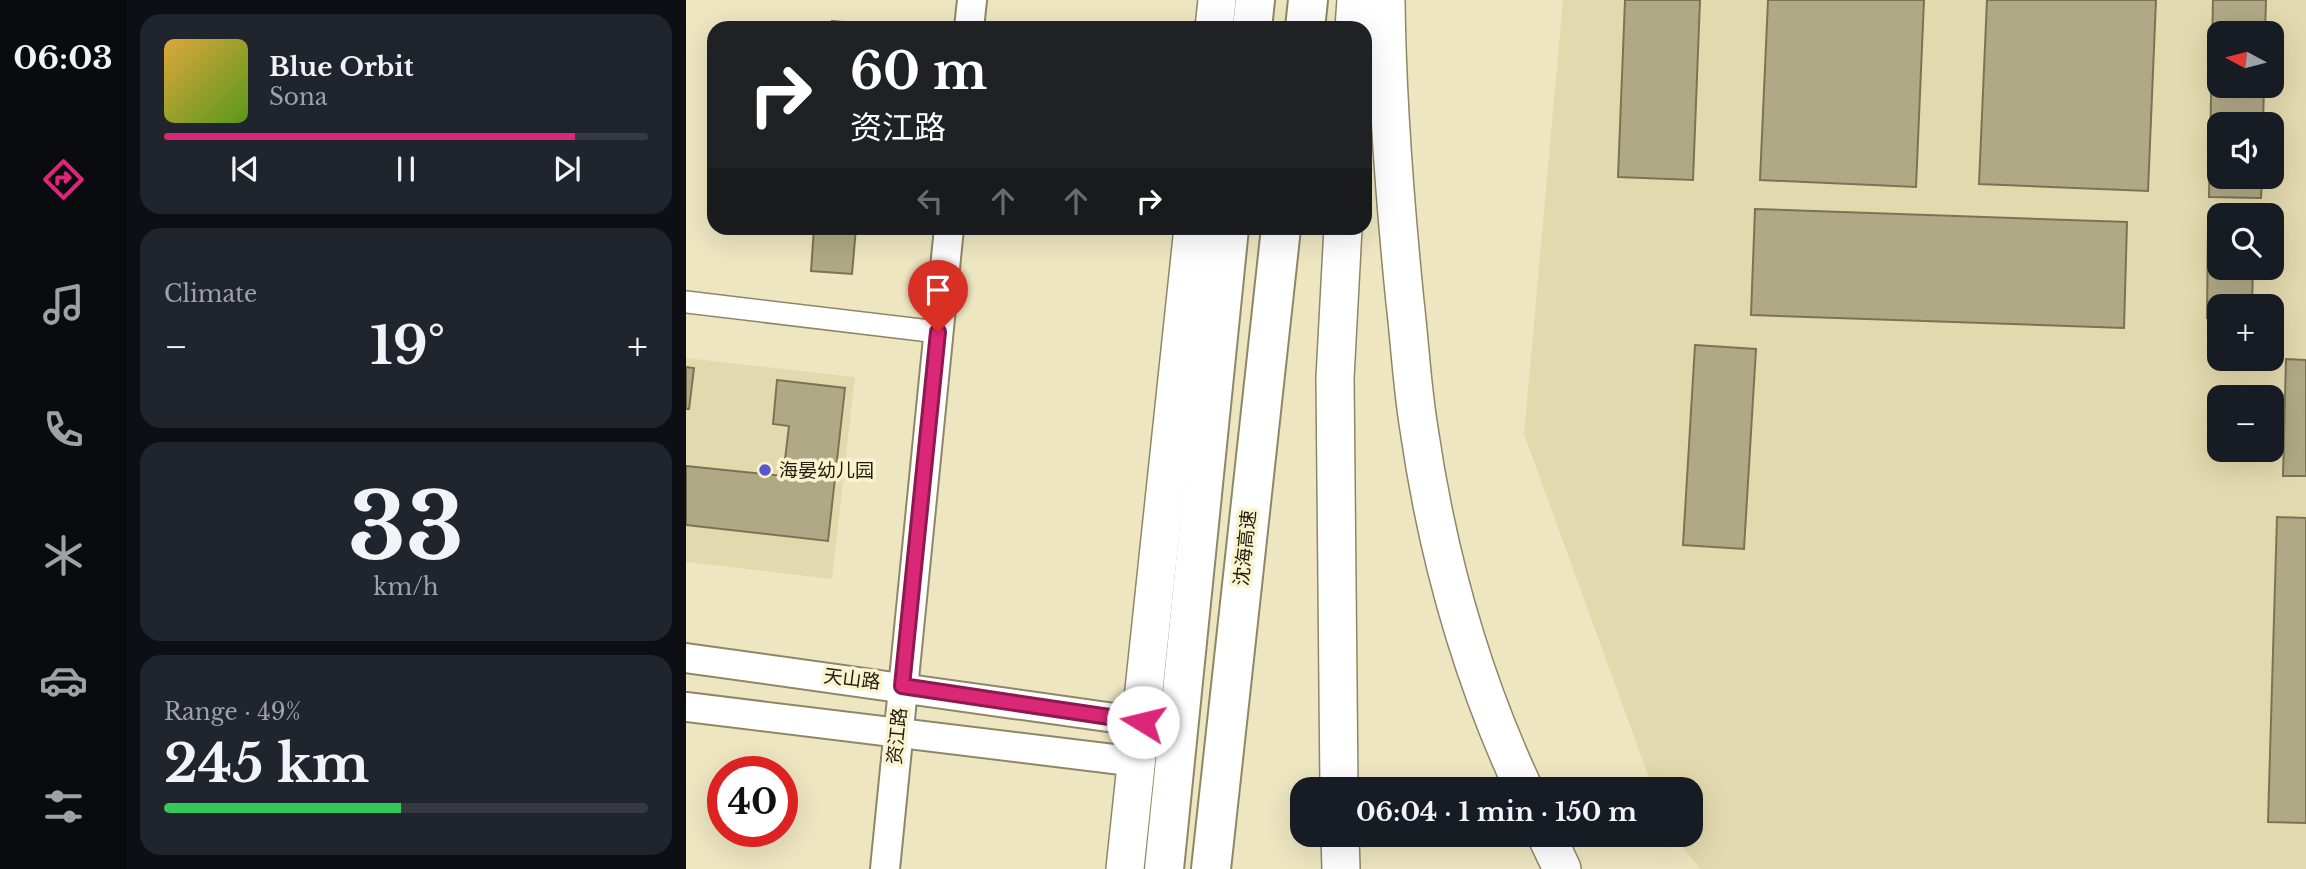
<!DOCTYPE html>
<html lang="en">
<head>
<meta charset="utf-8">
<style>
	:root { --surface:#171b24; --page:#20242c; --text:#f1f3f6; --muted:#9ea1a6; --line:#363941; --accent:#db2777 }
	body { margin:0; font-family:"Libre Baskerville","Noto Sans SC",serif; background:var(--page); color:var(--text); height:100vh; display:flex; flex-direction:column; font-size:26px; white-space:nowrap }
	* { box-sizing:border-box; margin:0 }
	p { font-size:23px; color:var(--muted) }
	.icon { flex:none; width:38px; height:38px; fill:none; stroke:currentColor; stroke-width:2; stroke-linecap:round; stroke-linejoin:round }
	.map { position:relative; flex:1; overflow:hidden }
	.side { display:flex; flex-direction:column; gap:14px; padding:14px; background:#0d0f14; width:560px }
	.side>* { flex:none }
	.banner { position:absolute; left:21px; top:21px; width:665px; height:214px; border-radius:21px; box-shadow:0 7px 28px #0002; background:#202124; color:#fff; overflow:hidden }
	.needle { width:46px; rotate:277deg }
	.controls { position:absolute; left:1521px; top:21px; display:grid; gap:14px }
	.controls a { display:grid; place-items:center; width:77px; height:77px; border-radius:14px; background:var(--surface); box-shadow:0 7px 28px #0002; font-size:35px }
	.speed { position:absolute; left:21px; top:756px; display:flex; gap:14px; font-size:35px; font-weight:700; text-align:center }
	.speed>* { display:grid; place-content:center; width:91px; height:91px; border-radius:50%; background:var(--surface); box-shadow:0 7px 28px #0002; line-height:1 }
	.speed .limit { border:10px solid #d22; background:#fff; color:#111 }
	.pin { position:absolute; display:grid; place-items:center; width:60px; height:60px; color:#fff; margin:-72px -30px; border-radius:50% 50% 50% 0; rotate:-45deg; box-shadow:0 0 7px #0007 }
	.pin .icon { rotate:45deg }
	.me { position:absolute; width:77px; margin:-38px; rotate:279deg; stroke-linejoin:round; filter:drop-shadow(0 0 5px #0008) }
	.turn { display:flex; align-items:center; gap:24px; height:147px; padding:0 28px; font-size:32px }
	.turn .icon { width:91px; height:91px; stroke-width:2.5 }
	.turn b { display:block; font-size:49px; line-height:60px }
	.lanes { display:flex; align-items:center; height:66px; padding:0 28px; background:#0003; justify-content:center; gap:35px; direction:ltr }
	.lanes .off { opacity:.35 }
	.big { font-size:52px; font-weight:700; line-height:1.1 }
	.side .widget { flex:1; display:flex; flex-direction:column; justify-content:center; gap:10px; min-width:0; padding:0 24px; border-radius:21px; background:var(--page) }
	.side .dial { align-items:center; gap:0 }
	.dial b { font-size:91px; line-height:1 }
	.song { display:flex; align-items:center; gap:21px }
	.cover { width:84px; height:84px; border-radius:10px; background:linear-gradient(135deg,hsl(40 70% 55%),hsl(90 70% 35%)) }
	.played { height:7px; border-radius:4px; background:linear-gradient(90deg,var(--accent) 85%,var(--line) 85%) }
	.keys { display:flex; justify-content:space-around; direction:ltr }
	.heat { display:flex; justify-content:space-between; align-items:center; font-size:38px; direction:ltr }
	.charge { height:10px; border-radius:5px; background:linear-gradient(90deg,#34c759 49%,var(--line) 0) }
	.trip { position:absolute; left:604px; top:777px; width:413px; height:70px; border-radius:21px; background:var(--surface); box-shadow:0 7px 28px #0002; font-weight:700; line-height:70px; text-align:center }
	main { display:flex; flex:1; min-height:0 }
	.tab-bar { display:flex; flex-direction:column; width:126px; justify-content:space-around; align-items:center; background:#090b0e; color:var(--muted) }
	.tab-bar .icon { width:49px; height:49px }
	.tab-bar .current { color:var(--accent) }
	.tab-bar b { font-size:32px; color:var(--text) }
	.map>svg:first-child { display:block }
</style>
</head>
<body>
<main>
<nav class="tab-bar">
<b>06:03</b>
<svg class="icon current" aria-label="directions" viewBox="0 0 24 24"><path d="M12 3l9 9-9 9-9-9zM9 14v-3h6M13 9l2 2-2 2"/></svg>
<svg class="icon" aria-label="music" viewBox="0 0 24 24"><path d="M9 18V5l10-2v13"/><circle cx="6" cy="18" r="3"/><circle cx="16" cy="16" r="3"/></svg>
<svg class="icon" aria-label="phone" viewBox="0 0 24 24"><path d="M5 4h4l2 5-3 2q2 4 5 5l2-3 5 2v4C11 20 4 13 5 4z"/></svg>
<svg class="icon" aria-label="climate" viewBox="0 0 24 24"><path d="M12 3v18M4 7l16 10M4 17L20 7"/></svg>
<svg class="icon" aria-label="car" viewBox="0 0 24 24"><path d="M5 17H2v-5l4-1 3-4h7l3 4 3 1v5h-3M9 17h6M6 11h13"/><circle cx="7" cy="17" r="2"/><circle cx="17" cy="17" r="2"/></svg>
<svg class="icon" aria-label="filters" viewBox="0 0 24 24"><path d="M4 7h16M4 17h16"/><circle cx="9" cy="7" r="2"/><circle cx="15" cy="17" r="2"/></svg>
</nav>
<section class="side">
<div class="widget">
<div class="song"><i class="cover"></i><div><b>Blue Orbit</b><p>Sona</p></div></div>
<div class="played"></div>
<div class="keys"><svg class="icon" aria-label="previous" viewBox="0 0 24 24"><path d="M18 5L8 12l10 7zM5 5v14"/></svg><svg class="icon" aria-label="pause" viewBox="0 0 24 24"><path d="M8 5v14M16 5v14"/></svg><svg class="icon" aria-label="next" viewBox="0 0 24 24"><path d="M6 5l10 7-10 7zM19 5v14"/></svg></div>
</div>
<div class="widget"><p>Climate</p>
<div class="heat"><a>−</a><b class="big">19°</b><a>+</a></div>
</div>
<div class="widget dial"><b>33</b><p>km/h</p></div>
<div class="widget"><p>Range · 49%</p><b class="big">245 km</b><div class="charge"></div></div>
</section>
<div class="map">
<svg width="1620" height="869" viewBox="0 0 1620 869">
	<rect width="100%" height="100%" fill="#eee6c1"/>
	<!-- built -->
	<path fill="#e3d9ae" fill-rule="evenodd" d="M877,0H1620V869H1014L988,835H1004V789H967L838,434ZM1533,33H1586V86H1533ZM1533,124H1586V177H1533ZM1533,215H1586V268H1533ZM1533,306H1586V359H1533ZM1533,397H1586V450H1533Z
		M0,358L169,377L146,579L0,562Z"/>
	<!-- building -->
	<path fill="#b0a986" stroke="#7b7453" stroke-width="2" d="M939,0H1014L1007,180L932,177Z
		M1082,0H1238L1230,187L1074,180Z
		M1301,0H1470L1462,191L1293,184Z
		M1527,0H1580L1579,33H1533V86H1578L1577,124H1533V177H1576L1575,198L1523,197Z
		M146,21L188,25L187,28H146Z
		M1069,209L1441,222L1438,328L1065,315Z
		M1522,225H1533V268H1567L1566,306H1533V319L1521,318Z
		M128,228H170L166,274L125,271Z
		M1009,345L1070,349L1058,549L997,545Z
		M1600,359L1620,360V476H1597Z
		M0,367L8,368L3,409H0Z
		M91,380L159,388L142,541L0,525V466L97,476L103,426L87,424Z
		M1591,517L1620,518V823L1582,822Z"/>
	<g fill="none" stroke-linecap="round" stroke-linejoin="round">
		<defs>
			<path id="minor" d="M0,302L252,332"/>
			<path id="tertiary" d="M283,28L286,0
				M0,658L457,722
				M0,707L452,762
				M199,869L263,228"/>
			<path id="trunk" d="M700,0C701,101 709,202 719,302C724,344 726,387 733,429C751,553 785,676 838,789
				M528,28L531,0
				M668,28L670,0
				M653,789L649,378L657,228
				M654,835L655,869
				M860,835L876,869
				M439,869L507,228"/>
			<path id="motorway" d="M566,28L569,0
				M619,28L622,0
				M478,869L543,228
				M525,869L595,228"/>
		</defs>
		<!-- minor casing -->
		<use href="#minor" stroke="#8e8765" stroke-width="24"/>
		<!-- tertiary casing -->
		<use href="#tertiary" stroke="#8e8765" stroke-width="32"/>
		<!-- trunk casing -->
		<use href="#trunk" stroke="#8e8765" stroke-width="40"/>
		<!-- motorway casing -->
		<use href="#motorway" stroke="#8e8765" stroke-width="42"/>
		<!-- minor -->
		<use href="#minor" stroke="#fff" stroke-width="21"/>
		<!-- tertiary -->
		<use href="#tertiary" stroke="#fff" stroke-width="28"/>
		<!-- trunk -->
		<use href="#trunk" stroke="#fff" stroke-width="37"/>
		<!-- motorway -->
		<use href="#motorway" stroke="#fff" stroke-width="38"/>
	</g>
	<g fill="none" stroke-linecap="round" stroke-linejoin="round">
		<defs>
			<path id="route" d="M252,332L216,686L457,722"/>
		</defs>
		<!-- route casing -->
		<use href="#route" stroke="#8e194d" stroke-width="18"/>
		<!-- route -->
		<use href="#route" stroke="#db2777" stroke-width="12"/>
	</g>
	<!-- markers -->
	<circle fill="#5557ce" stroke="#fbf3ce" stroke-width="2.5" cx="79" cy="470" r="7"/>
	<g text-anchor="middle" dominant-baseline="central" stroke-width="7" stroke-linejoin="round" paint-order="stroke">
		<!-- poi labels -->
		<g font-size="19" fill="#1e1b0d" stroke="#fbf3ce" text-anchor="start">
			<text x="93" y="470">海晏幼儿园</text>
		</g>
		<!-- street labels -->
		<g font-size="19" fill="#1e1b0d" stroke="#fbf3ce">
			<text transform="translate(559 548) rotate(-84)">沈海高速</text>
			<text transform="translate(166 679) rotate(7)">天山路</text>
			<text transform="translate(211 736) rotate(-84)">资江路</text>
		</g>
	</g>
</svg>
<div class="controls">
<a><svg class="needle" viewBox="-14 -14 28 28"><path d="M0-13l5 13h-10z" fill="#e53935"/><path d="M0 13l5-13h-10z" fill="#9ea1a6"/></svg></a>
<a><svg class="icon" aria-label="sound" viewBox="0 0 24 24"><path d="M4 9h4l5-4v14l-5-4H4zM17 9q2 3 0 6"/></svg></a>
<a><svg class="icon" aria-label="search" viewBox="0 0 24 24"><circle cx="10" cy="10" r="6"/><path d="M15 15l6 6"/></svg></a>
<a>+</a>
<a>−</a>
</div>
<div class="speed"><div class="limit">40</div></div>
<div class="pin" style="left:252px;top:332px;background:#d93025"><svg class="icon" aria-label="arrive" viewBox="0 0 24 24"><path d="M6 21V4h12l-3 4 3 4H6"/></svg></div>
<svg class="me" style="left:457px;top:722px" viewBox="-20 -20 40 40"><circle r="19" fill="#fff"/><path d="M0-13L10 11 0 6-10 11z" fill="#db2777"/></svg>
<div class="trip">06:04 · 1 min · 150 m</div>
<div class="banner">
<div class="turn"><svg class="icon" aria-label="right" viewBox="0 0 24 24"><path d="M7 20v-9h11M14 6l5 5-5 5"/></svg><div><b>60 m</b>资江路</div></div>
<div class="lanes"><svg class="icon off" aria-label="left" viewBox="0 0 24 24"><path d="M17 20v-9H6M10 6l-5 5 5 5"/></svg><svg class="icon off" aria-label="ahead" viewBox="0 0 24 24"><path d="M12 20V5M6 11l6-6 6 6"/></svg><svg class="icon off" aria-label="ahead" viewBox="0 0 24 24"><path d="M12 20V5M6 11l6-6 6 6"/></svg><svg class="icon" aria-label="right" viewBox="0 0 24 24"><path d="M7 20v-9h11M14 6l5 5-5 5"/></svg></div>
</div>
</div>
</main>
</body>
</html>
